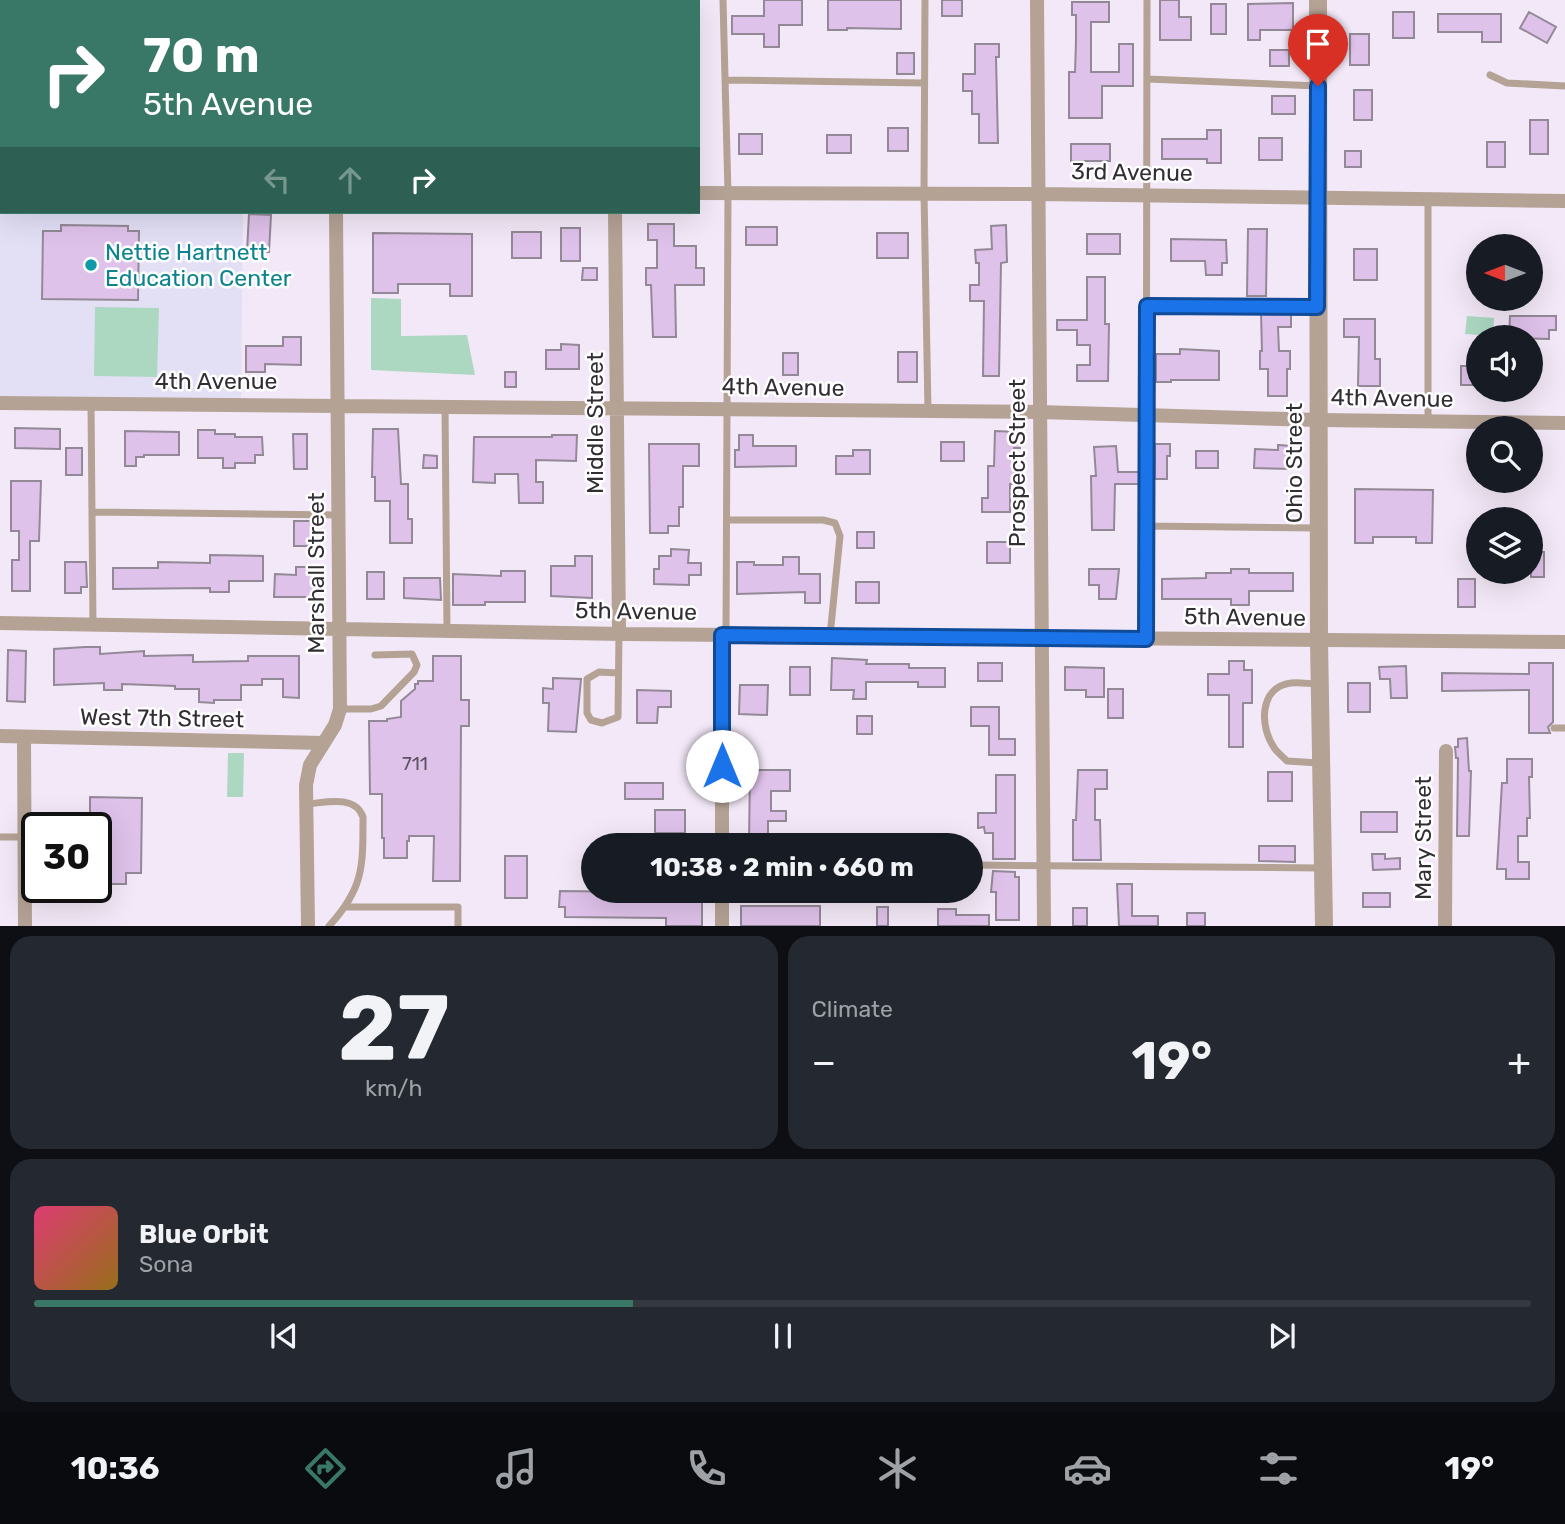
<!DOCTYPE html>
<html lang="en">
<head>
<meta charset="utf-8">
<style>
	:root { --surface:#171b24; --page:#242831; --text:#f1f3f6; --muted:#9ea1a6; --line:#363941; --accent:#397867 }
	body { margin:0; font-family:Rubik,sans-serif; background:var(--page); color:var(--text); height:100vh; display:flex; flex-direction:column; font-size:26px; white-space:nowrap }
	* { box-sizing:border-box; margin:0 }
	p { font-size:23px; color:var(--muted) }
	.icon { flex:none; width:38px; height:38px; fill:none; stroke:currentColor; stroke-width:2; stroke-linecap:round; stroke-linejoin:round }
	.map { position:relative; height:926px; overflow:hidden }
	.side { display:flex; flex-direction:column; gap:10px; padding:10px; background:#0d0f14; flex:1 }
	.side>* { flex:none }
	.top-card { position:absolute; left:0px; top:0px; width:700px; height:214px; box-shadow:0 7px 28px #0002; background:#397867; color:#fff; overflow:hidden }
	.needle { width:46px; rotate:270deg }
	.fabs { position:absolute; left:1466px; top:234px; display:grid; gap:14px }
	.fabs a { display:grid; place-items:center; width:77px; height:77px; border-radius:50%; background:var(--surface); box-shadow:0 7px 28px #0002; font-size:35px }
	.speed { position:absolute; left:21px; top:812px; display:flex; gap:14px; font-size:35px; font-weight:700; text-align:center }
	.speed>* { display:grid; place-content:center; width:91px; height:91px; border-radius:50%; background:var(--surface); box-shadow:0 7px 28px #0002; line-height:1 }
	.speed .limit { border:4px solid #111; border-radius:10px; background:#fff; color:#111 }
	.pin { position:absolute; display:grid; place-items:center; width:60px; height:60px; color:#fff; margin:-72px -30px; border-radius:50% 50% 50% 0; rotate:-45deg; box-shadow:0 0 7px #0007 }
	.pin .icon { rotate:45deg }
	.me { position:absolute; width:77px; margin:-38px; rotate:0deg; stroke-linejoin:round; filter:drop-shadow(0 0 5px #0008) }
	.turn { display:flex; align-items:center; gap:24px; height:147px; padding:0 28px; font-size:32px }
	.turn .icon { width:91px; height:91px; stroke-width:2.5 }
	.turn b { display:block; font-size:49px; line-height:60px }
	.lanes { display:flex; align-items:center; height:66px; padding:0 28px; background:#0003; justify-content:center; gap:35px; direction:ltr }
	.lanes .off { opacity:.35 }
	.big { font-size:52px; font-weight:700; line-height:1.1 }
	.side .widget { flex:1; display:flex; flex-direction:column; justify-content:center; gap:10px; min-width:0; padding:0 24px; border-radius:21px; background:var(--page) }
	.side .dial { align-items:center; gap:0 }
	.dial b { font-size:91px; line-height:1 }
	.song { display:flex; align-items:center; gap:21px }
	.cover { width:84px; height:84px; border-radius:10px; background:linear-gradient(135deg,hsl(340 70% 55%),hsl(40 70% 35%)) }
	.played { height:7px; border-radius:4px; background:linear-gradient(90deg,var(--accent) 40%,var(--line) 40%) }
	.keys { display:flex; justify-content:space-around; direction:ltr }
	.heat { display:flex; justify-content:space-between; align-items:center; font-size:38px; direction:ltr }
	.side .tiles { flex:1; display:grid; gap:10px; grid-template-columns:1fr 1fr }
	.widget:last-child { grid-column:span 2 }
	.trip { position:absolute; left:581px; top:833px; width:402px; height:70px; border-radius:35px; background:var(--surface); box-shadow:0 7px 28px #0002; font-weight:700; line-height:70px; text-align:center }
	.menu { display:flex; height:112px; justify-content:space-around; align-items:center; background:#090b0e; color:var(--muted) }
	.menu .icon { width:49px; height:49px }
	.menu .current { color:var(--accent) }
	.menu b { font-size:32px; color:var(--text) }
	.map>svg:first-child { display:block }
</style>
</head>
<body>
<div class="map">
<svg width="1565" height="926" viewBox="0 0 1565 926">
	<rect width="100%" height="100%" fill="#f3e8f7"/>
	<!-- education -->
	<path fill="#e3e0f6" d="M0,183L2,212H243L241,404L0,403Z"/>
	<!-- green -->
	<path fill="#acd8c2" d="M371,298L401,299V336L467,335L475,375L371,370Z
		M95,307L159,308L157,377L94,376Z
		M1467,316L1494,318L1493,336L1465,334Z
		M228,753H244L243,797H227Z"/>
	<!-- building -->
	<path fill="#dfc2ea" stroke="#938996" stroke-width="2" d="M764,0H802V25H779V47H764V34H732V16H764Z
		M828,0H901V29L847,28V30H828Z
		M942,0H962V16H942Z
		M1160,0H1179V17H1191V40H1160Z
		M1072,2H1109V22H1091V72H1119V44H1133V86H1102V118H1069V72H1075L1076,41V15H1072Z
		M1293,3V30H1260V40H1248V4Z
		M1211,4H1226V34H1211Z
		M1393,12H1414V38H1393Z
		M1529,12L1556,27L1547,43L1520,28Z
		M1438,14H1501V42H1482V32H1438Z
		M1350,34H1369V65H1350Z
		M975,44H999V57H996L998,143H979V114H972V91H963V74H975Z
		M1270,50H1289V66H1270Z
		M897,53H914V74H897Z
		M1354,90H1372V120H1354Z
		M1272,96H1295V114H1272Z
		M1530,120H1548V154H1530Z
		M888,128H908V151H888Z
		M1207,130H1221V163H1207V159H1162V139H1207Z
		M739,134H762V154H739Z
		M827,135H851V153H827Z
		M1259,138H1282V160H1259Z
		M1487,142H1505V167H1487Z
		M1071,144H1110V161H1071Z
		M1345,151H1361V167H1345Z
		M249,214L271,215L269,252L247,251Z
		M648,224H674V246H696V268H704V285H675L676,337H653L651,285H646V268H657V240H648Z
		M61,225L128,226V231H139L138,300L42,299L43,231H61Z
		M1006,225L1007,262L1001,263L999,376H983L984,301H970V285H979V263H976L975,250L992,249L991,226Z
		M746,227H777V245H746Z
		M561,228H580V261H561Z
		M1248,229H1267L1266,296H1247Z
		M512,232H541V258H512Z
		M373,233L472,234V296H450V284H398V293H373Z
		M877,233H908V258H877Z
		M1087,234H1120V254H1087Z
		M1171,239L1226,240L1227,263H1222V275H1206L1205,261H1171Z
		M1354,249H1377V280H1354Z
		M583,268H597V280H582Z
		M1087,277H1105V324H1109L1108,381H1077V365H1090V345H1077V330H1057V320H1087Z
		M1261,313H1291V327H1278L1279,351H1290V369H1287V396H1268V369H1260V351H1262Z
		M1510,316H1556V330H1549V339L1509,338Z
		M1344,319H1375V359H1380V386H1358L1359,337H1344Z
		M283,337H301V365L265,364V372H246V346H283Z
		M561,344L579,345V369H546V350H561Z
		M1180,349L1219,351V380H1171V382H1156V354H1180Z
		M898,352H917V382H898Z
		M783,353H798V375H783Z
		M1461,366H1479V385H1461Z
		M505,372H516V387H505Z
		M15,428L60,429V449L15,448Z
		M373,429H398L401,484H408V519H412V543H390V501H375V477H372Z
		M198,430H215V434H235V437H262L263,455H255V463H235V468H223V458H198Z
		M125,431L179,432V455H144V457H136V466H125Z
		M995,431L1020,432V448H1014V484H1010V512H982V498H988V466H994Z
		M293,434H307V469H294Z
		M552,435H577L576,461L536,460V482H543V503H519L518,474H495V483L473,482L474,437H552Z
		M739,435H753V446H796V466L735,467V450H739Z
		M941,442H964V461H941Z
		M649,444H699V466H683V507H679V526H668V533H650Z
		M1155,444H1170V456H1167V479H1155Z
		M1278,445L1292,446V469L1254,468L1255,449L1278,450Z
		M1116,446L1118,472H1140V484H1115L1114,530H1092L1091,476H1096L1094,447Z
		M66,448H82V475H66Z
		M853,450H870V474H836V456H853Z
		M1196,451H1218V468H1196Z
		M424,455L437,456V468H423Z
		M11,481H41L39,541H30V591H12V560H19V531H11Z
		M1355,489L1433,490L1432,543H1416V537H1373V543H1355Z
		M294,521H313V546H294Z
		M857,532H874V548H857Z
		M987,542H1010V563H987Z
		M671,549L689,550L688,563H701V575H689V585L654,584V569H659V556H671Z
		M1531,552H1544V577H1531Z
		M210,555L263,556V581H229V592H210V588L113,589V568H158V562L210,563Z
		M575,556H592V598L551,596V566H575Z
		M783,557H799V574H820V603H805V592L737,594V562H754V565H783Z
		M65,562H86L87,587H81V593H65Z
		M296,567H314V597H274L275,574L296,575Z
		M1089,569H1119L1116,599H1099V585H1089Z
		M1231,569H1249V573H1293V591H1249V605H1231V599H1162V579L1206,578V573H1231Z
		M501,571H525V602H485V605H453V574L501,576Z
		M367,572H384V599H367Z
		M404,578H440L441,600L404,598Z
		M1458,579H1475V607H1458Z
		M856,582H879V603H856Z
		M85,647H100V654L144,651V656L193,655V662L248,661V656H299V698L283,697V679H262V685H241V700H214V703L199,702V689H175V686L122,684V690H104V683L54,685V649Z
		M8,650L26,651L25,702L7,701Z
		M433,656H461V700H469V726H461L460,881H433L434,836H409V841H407V858H384V838H382V794H370L369,721H387V719L401,717V701L415,689V684H418V681H433Z
		M832,658L867,660L866,664H909V668H945V687H918V682H866V699H853L854,690H831Z
		M1229,661H1244V670H1252V703H1243V747H1229V695H1208V674H1229Z
		M978,663H1002V681H978Z
		M1529,663H1553V722L1548,727L1550,733H1529V690L1442,691V673L1529,674Z
		M1406,666L1407,698H1391L1390,679H1380L1379,667Z
		M790,667H810V695H790Z
		M1065,667L1104,668V697H1086V690H1065Z
		M553,678L581,679L576,732L548,731L549,703H543V688L553,689Z
		M1348,683H1370V712H1348Z
		M740,685H768L767,715L739,714Z
		M1108,689H1123V718H1108Z
		M637,690L671,691V707H658L657,723H637Z
		M971,707H999V739H1015V755H989V726H971Z
		M857,716H872V734H857Z
		M1467,738L1469,771H1471L1469,836H1457L1458,758H1456L1455,747H1458V739Z
		M1507,759H1532V777H1529L1530,818H1527V836H1518V862H1529V879H1506V869H1497L1502,783H1507Z
		M750,770H790V791H771V811H786V821H768V845H749Z
		M1078,770H1107V789H1095V820H1100L1101,860H1073V820H1076Z
		M1268,772H1292V801H1268Z
		M996,775H1015V859H993V833H985L984,827L978,828V813H996Z
		M625,783H663V799H625Z
		M90,797L142,798L141,873H126V884H104V873H96V828H90Z
		M655,810H685V833H655Z
		M1361,812H1397V832H1361Z
		M1259,846H1295V862L1259,861Z
		M1372,854H1385V859L1400,858V869L1373,870Z
		M505,856H527V898H505Z
		M993,871L1015,872V877H1019V920H996V892H991Z
		M1117,884H1132V916H1158V926H1119Z
		M560,891L644,892V901H686V898H702V926H666V918L565,917V907H559Z
		M1363,893H1390V907H1363Z
		M741,906H820V926H741Z
		M877,907H888V926H877Z
		M1073,908H1087V926H1073Z
		M938,909H956V915H989V926H938Z
		M1187,913H1205V926H1187Z"/>
	<g fill="none" stroke-linecap="round" stroke-linejoin="round">
		<!-- service -->
		<path stroke="#b4a295" stroke-width="7" d="M91,0V2
			M444,0V2
			M723,0L728,193L726,635
			M925,0L924,193L928,411
			M1490,75L1507,83L1565,86
			M1147,79L1318,86
			M725,80L924,83
			M1147,306L1317,307
			M91,404L93,625
			M445,406L447,630
			M1428,421V200
			M92,512L339,515
			M727,520H823L835,523L840,536L830,636
			M1147,526L1318,528
			M1146,639L1147,0
			M618,673L599,672L587,679V713L591,720L602,723L618,717L619,634
			M341,709H371L381,706L414,672L417,665L412,654L375,655
			M1554,728H1565
			M1319,763L1287,761C1283,757 1278,753 1275,749C1259,727 1259,687 1291,683C1300,682 1310,684 1319,684
			M306,804C325,803 355,794 363,817C363,866 364,888 329,926
			M0,837H24
			M971,865L1321,868
			M346,907H458V926"/>
		<!-- minor -->
		<path stroke="#b4a295" stroke-width="14" d="M335,0V2
			M614,0V2
			M1037,0L1044,926
			M0,183H2
			M698,193L1038,194L1565,201
			M615,212L619,633
			M0,403L1039,412L1318,420L1565,423
			M0,623L624,634L1565,642
			M722,635V845
			M0,736L324,743
			M24,738L25,926
			M722,891V926
			M308,926L306,785L310,765L335,725L340,709L336,212
			M1445,926L1446,751"/>
		<!-- tertiary -->
		<path stroke="#b4a295" stroke-width="18" d="M1318,0L1319,641L1324,926"/>
	</g>
	<g fill="none" stroke-linecap="round" stroke-linejoin="round">
		<defs>
			<path id="route" d="M722,766V635L1146,639L1147,306L1317,307L1318,86"/>
		</defs>
		<!-- route casing -->
		<use href="#route" stroke="#114b97" stroke-width="18"/>
		<!-- route -->
		<use href="#route" stroke="#1a73e8" stroke-width="12"/>
	</g>
	<!-- markers -->
	<circle fill="#0f9aa8" stroke="#fff" stroke-width="2.5" cx="91" cy="265" r="7"/>
	<g text-anchor="middle" dominant-baseline="central" stroke-width="5" stroke-linejoin="round" paint-order="stroke">
		<!-- number labels -->
		<g font-size="19" fill="#5d5362">
			<text x="415" y="763">711</text>
		</g>
		<!-- street labels -->
		<g font-size="23" fill="#322e34" stroke="#fff">
			<text transform="translate(1132 172) rotate(1)">3rd Avenue</text>
			<text x="216" y="381">4th Avenue</text>
			<text transform="translate(783 387) rotate(1)">4th Avenue</text>
			<text transform="translate(1392 398) rotate(1)">4th Avenue</text>
			<text transform="translate(595 423) rotate(-90)">Middle Street</text>
			<text transform="translate(1017 463) rotate(-90)">Prospect Street</text>
			<text transform="translate(1294 463) rotate(-90)">Ohio Street</text>
			<text transform="translate(316 573) rotate(-90)">Marshall Street</text>
			<text transform="translate(636 611) rotate(1)">5th Avenue</text>
			<text transform="translate(1245 617) rotate(1)">5th Avenue</text>
			<text transform="translate(162 718) rotate(1)">West 7th Street</text>
			<text transform="translate(1423 838) rotate(-90)">Mary Street</text>
		</g>
		<!-- culture labels -->
		<g font-size="23" fill="#0d838f" stroke="#fff" text-anchor="start">
			<text x="105" y="252">Nettie Hartnett<tspan x="105" dy="26">Education Center</tspan></text>
		</g>
	</g>
</svg>
<div class="fabs">
<a><svg class="needle" viewBox="-14 -14 28 28"><path d="M0-13l5 13h-10z" fill="#e53935"/><path d="M0 13l5-13h-10z" fill="#9ea1a6"/></svg></a>
<a><svg class="icon" aria-label="sound" viewBox="0 0 24 24"><path d="M4 9h4l5-4v14l-5-4H4zM17 9q2 3 0 6"/></svg></a>
<a><svg class="icon" aria-label="search" viewBox="0 0 24 24"><circle cx="10" cy="10" r="6"/><path d="M15 15l6 6"/></svg></a>
<a><svg class="icon" aria-label="layers" viewBox="0 0 24 24"><path d="M12 4l9 5-9 5-9-5zM3 14l9 5 9-5"/></svg></a>
</div>
<div class="speed"><div class="limit">30</div></div>
<div class="pin" style="left:1318px;top:86px;background:#d93025"><svg class="icon" aria-label="arrive" viewBox="0 0 24 24"><path d="M6 21V4h12l-3 4 3 4H6"/></svg></div>
<svg class="me" style="left:722px;top:766px" viewBox="-20 -20 40 40"><circle r="19" fill="#fff"/><path d="M0-13L10 11 0 6-10 11z" fill="#1a73e8"/></svg>
<div class="trip">10:38 · 2 min · 660 m</div>
<div class="top-card">
<div class="turn"><svg class="icon" aria-label="right" viewBox="0 0 24 24"><path d="M7 20v-9h11M14 6l5 5-5 5"/></svg><div><b>70 m</b>5th Avenue</div></div>
<div class="lanes"><svg class="icon off" aria-label="left" viewBox="0 0 24 24"><path d="M17 20v-9H6M10 6l-5 5 5 5"/></svg><svg class="icon off" aria-label="ahead" viewBox="0 0 24 24"><path d="M12 20V5M6 11l6-6 6 6"/></svg><svg class="icon" aria-label="right" viewBox="0 0 24 24"><path d="M7 20v-9h11M14 6l5 5-5 5"/></svg></div>
</div>
</div>
<section class="side">
<div class="tiles">
<div class="widget dial"><b>27</b><p>km/h</p></div>
<div class="widget"><p>Climate</p>
<div class="heat"><a>−</a><b class="big">19°</b><a>+</a></div>
</div>
<div class="widget">
<div class="song"><i class="cover"></i><div><b>Blue Orbit</b><p>Sona</p></div></div>
<div class="played"></div>
<div class="keys"><svg class="icon" aria-label="previous" viewBox="0 0 24 24"><path d="M18 5L8 12l10 7zM5 5v14"/></svg><svg class="icon" aria-label="pause" viewBox="0 0 24 24"><path d="M8 5v14M16 5v14"/></svg><svg class="icon" aria-label="next" viewBox="0 0 24 24"><path d="M6 5l10 7-10 7zM19 5v14"/></svg></div>
</div>
</div>
</section>
<nav class="menu">
<b>10:36</b>
<svg class="icon current" aria-label="directions" viewBox="0 0 24 24"><path d="M12 3l9 9-9 9-9-9zM9 14v-3h6M13 9l2 2-2 2"/></svg>
<svg class="icon" aria-label="music" viewBox="0 0 24 24"><path d="M9 18V5l10-2v13"/><circle cx="6" cy="18" r="3"/><circle cx="16" cy="16" r="3"/></svg>
<svg class="icon" aria-label="phone" viewBox="0 0 24 24"><path d="M5 4h4l2 5-3 2q2 4 5 5l2-3 5 2v4C11 20 4 13 5 4z"/></svg>
<svg class="icon" aria-label="climate" viewBox="0 0 24 24"><path d="M12 3v18M4 7l16 10M4 17L20 7"/></svg>
<svg class="icon" aria-label="car" viewBox="0 0 24 24"><path d="M5 17H2v-5l4-1 3-4h7l3 4 3 1v5h-3M9 17h6M6 11h13"/><circle cx="7" cy="17" r="2"/><circle cx="17" cy="17" r="2"/></svg>
<svg class="icon" aria-label="filters" viewBox="0 0 24 24"><path d="M4 7h16M4 17h16"/><circle cx="9" cy="7" r="2"/><circle cx="15" cy="17" r="2"/></svg>
<b>19°</b>
</nav>
</body>
</html>
